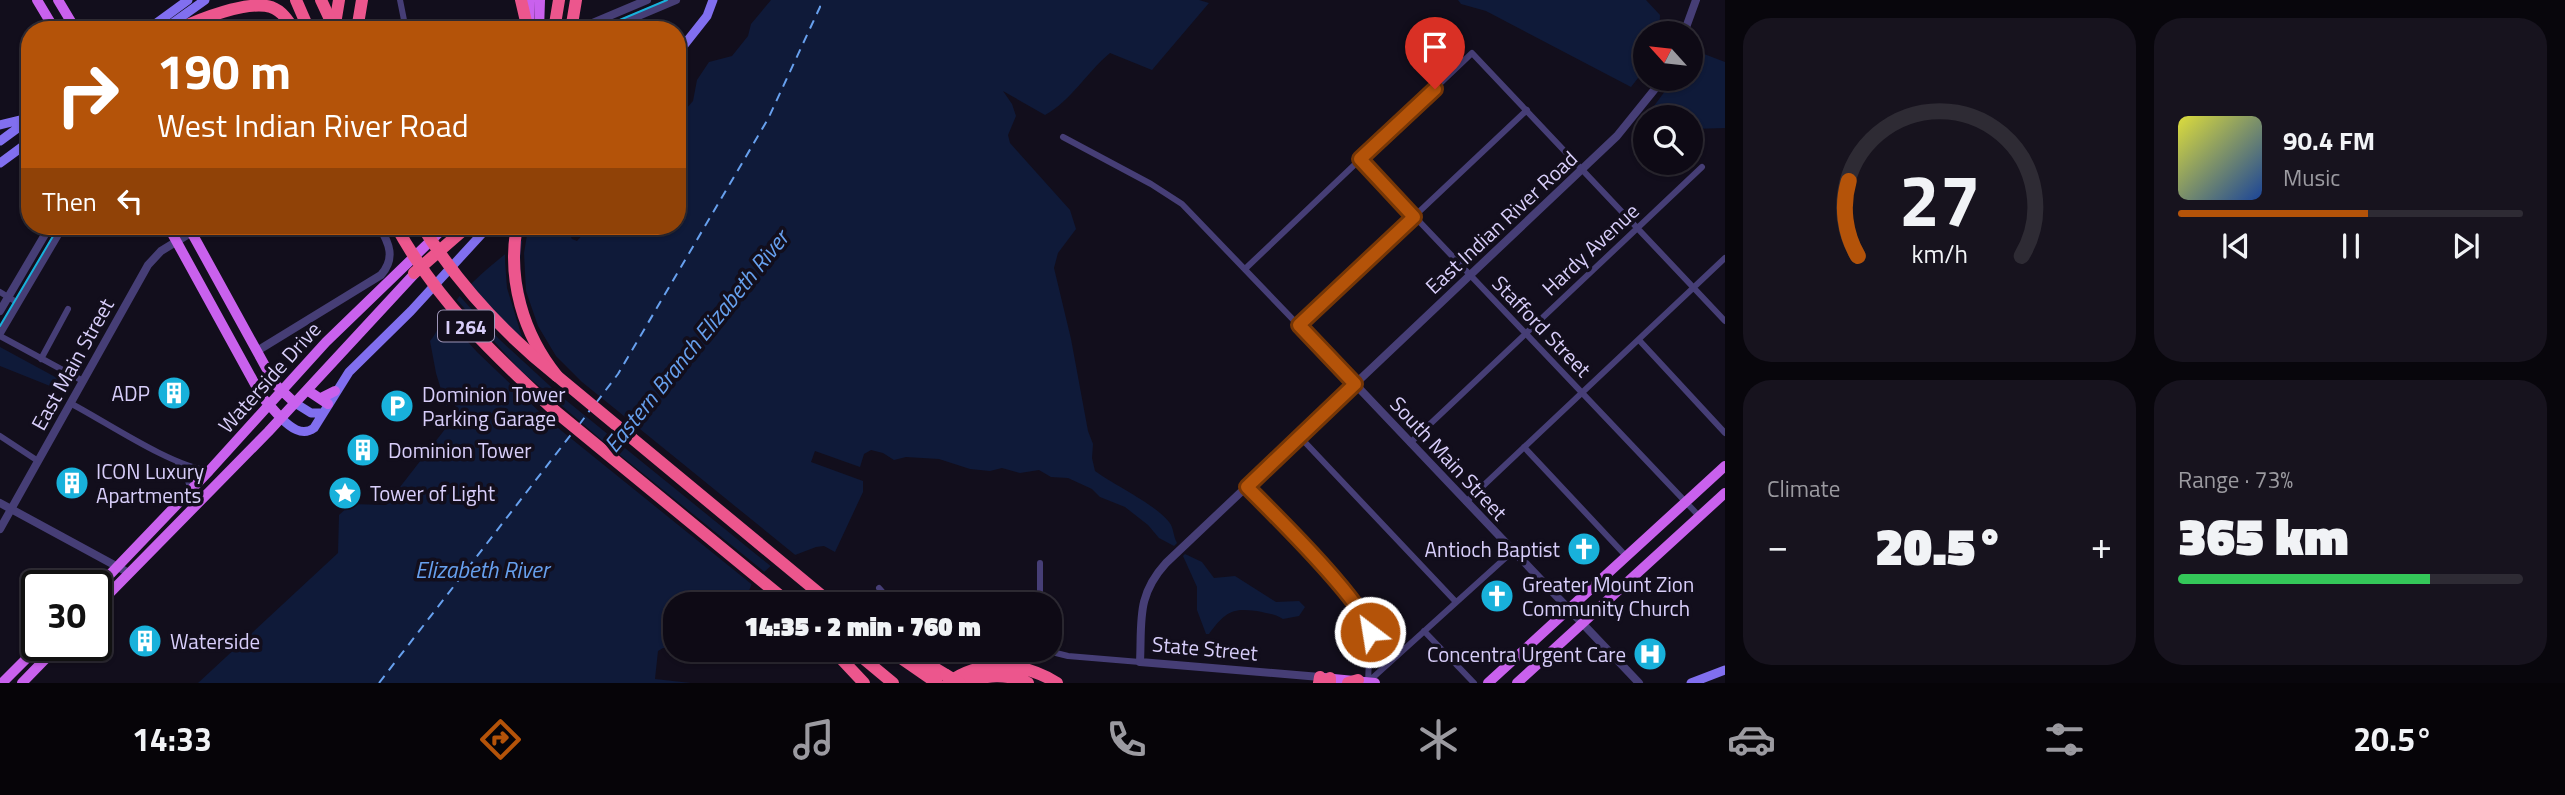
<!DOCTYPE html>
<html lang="en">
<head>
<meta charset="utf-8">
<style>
	:root { --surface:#0e0a15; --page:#17131e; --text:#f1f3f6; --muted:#9b9aa0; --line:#2e2b34; --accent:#b45309 }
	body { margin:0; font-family:"Titillium Web",sans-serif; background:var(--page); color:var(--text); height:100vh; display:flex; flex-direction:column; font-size:26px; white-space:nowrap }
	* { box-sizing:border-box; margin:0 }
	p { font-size:23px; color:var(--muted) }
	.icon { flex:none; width:38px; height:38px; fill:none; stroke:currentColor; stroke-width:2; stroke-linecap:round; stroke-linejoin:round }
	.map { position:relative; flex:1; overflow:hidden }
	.details { display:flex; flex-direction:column; gap:18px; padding:18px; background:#08060c; width:840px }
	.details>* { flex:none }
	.banner { position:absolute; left:21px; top:21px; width:665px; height:214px; border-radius:28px; box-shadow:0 2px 5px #0004,0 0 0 2px var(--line); background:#b45309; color:#fff; overflow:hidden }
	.needle { width:46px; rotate:297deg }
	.controls { position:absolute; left:1633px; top:21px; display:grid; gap:14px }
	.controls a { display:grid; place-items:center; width:70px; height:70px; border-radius:50%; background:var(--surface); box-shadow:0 2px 5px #0004,0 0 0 2px var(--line); font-size:35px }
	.speed { position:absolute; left:21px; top:570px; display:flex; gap:14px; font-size:35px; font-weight:700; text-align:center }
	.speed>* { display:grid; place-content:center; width:91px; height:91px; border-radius:50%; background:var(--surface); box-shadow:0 2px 5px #0004,0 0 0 2px var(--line); line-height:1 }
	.speed .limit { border:4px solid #111; border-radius:10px; background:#fff; color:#111 }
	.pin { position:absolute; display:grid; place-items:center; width:60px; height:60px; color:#fff; margin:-72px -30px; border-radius:50% 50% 50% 0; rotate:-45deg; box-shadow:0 0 7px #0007 }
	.pin .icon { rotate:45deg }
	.me { position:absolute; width:77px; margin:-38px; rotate:329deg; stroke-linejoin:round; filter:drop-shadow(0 0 5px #0008) }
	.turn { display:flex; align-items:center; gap:24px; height:147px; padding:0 21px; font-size:32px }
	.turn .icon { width:91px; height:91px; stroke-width:2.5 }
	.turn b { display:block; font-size:49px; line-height:60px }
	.then { display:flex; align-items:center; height:66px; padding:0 21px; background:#0003; gap:14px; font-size:26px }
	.big { font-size:52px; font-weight:800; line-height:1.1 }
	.details .tile { flex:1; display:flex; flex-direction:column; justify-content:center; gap:10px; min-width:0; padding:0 24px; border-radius:28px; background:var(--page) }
	.details .dial { align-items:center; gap:0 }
	.dial svg { height:182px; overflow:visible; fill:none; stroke:var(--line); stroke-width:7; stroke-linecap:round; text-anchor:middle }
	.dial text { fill:var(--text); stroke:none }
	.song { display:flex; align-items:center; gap:21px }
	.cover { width:84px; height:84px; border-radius:10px; background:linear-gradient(135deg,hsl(60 70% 55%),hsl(220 70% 35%)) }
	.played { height:7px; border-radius:4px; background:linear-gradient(90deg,var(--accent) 55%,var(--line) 55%) }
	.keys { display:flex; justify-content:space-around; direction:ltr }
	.heat { display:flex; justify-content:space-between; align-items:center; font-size:38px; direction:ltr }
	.charge { height:10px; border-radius:5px; background:linear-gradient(90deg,#34c759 73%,var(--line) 0) }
	.details .tiles { flex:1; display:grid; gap:18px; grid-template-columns:repeat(2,1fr) }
	.trip { position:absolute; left:663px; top:592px; width:399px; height:70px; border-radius:28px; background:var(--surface); box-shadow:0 2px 5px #0004,0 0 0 2px var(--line); font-weight:800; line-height:70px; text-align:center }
	.menu { display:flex; height:112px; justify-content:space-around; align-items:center; background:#060408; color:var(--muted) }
	.menu .icon { width:49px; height:49px }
	.menu .selected { color:var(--accent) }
	.menu b { font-size:32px; color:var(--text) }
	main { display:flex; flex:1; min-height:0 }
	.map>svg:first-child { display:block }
</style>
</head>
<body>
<main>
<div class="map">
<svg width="1725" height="683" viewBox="0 0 1725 683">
	<rect width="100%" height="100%" fill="#120e1c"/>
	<!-- water -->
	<path fill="#0f1a39" d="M771,0H1199L1209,3L1152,70L1110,53C1087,72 1071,101 1045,115L1003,91L1012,104L1016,116L1008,135L1010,143L1070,210L1076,229L1058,253L1054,268L1071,339L1088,431L1093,444L1092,458L1095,471C1114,485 1155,504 1169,522C1174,528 1173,536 1177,543L1174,546L1159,538L1148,525L1125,507L1100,497L1092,489L1068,478L1051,477L1039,470L1020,473L1002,468L990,471L970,469L939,459L906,457L894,460L883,453L871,450L864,454L860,467L815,451L811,462L863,481V492L835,552L824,546L816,547L774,563L752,583L744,604H676V649H727L724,654L663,648L658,651L655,679L691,683H198L338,553L339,515L351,504L386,505L456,415V407L452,402L446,406L436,373L430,341C438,332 440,322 447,313C467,282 501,258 530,234L534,226H565L572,239L577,241L590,226H677V119L693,101L697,80L709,62L732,56L748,36L751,24Z
		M1458,0H1646L1660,15L1659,33H1645V69L1631,87L1486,11L1461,4Z
		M1691,49L1725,62V128L1692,129L1691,128L1690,117H1661L1653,115L1654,106L1674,79H1690Z
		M0,347L70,385L65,392L0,366Z
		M1185,554L1202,562L1214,578L1235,576L1276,602L1299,601L1305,607L1299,616L1283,619C1275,614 1270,614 1262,612C1233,607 1226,611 1209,634H1206L1197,610V587L1183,556Z"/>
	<!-- pier -->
	<path fill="#120e1c" d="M528,229L524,253L526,291L538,326L556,356L582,382L799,558L773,568L562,397L499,339L465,302L458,294L467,284L520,339L522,337L507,288L505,261V250L519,238L518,270L529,315L521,278L520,260L523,235Z
		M455,298L520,370L604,442L767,574L755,587L547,419L477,352L450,322L443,312Z"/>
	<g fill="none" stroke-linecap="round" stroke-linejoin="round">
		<!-- ferry -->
		<path stroke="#67a0ee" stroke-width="2" stroke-dasharray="9 7" stroke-linecap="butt" d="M596,403L618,374L768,119L820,7V0
			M579,425L590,410
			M379,683L573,432"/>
		<!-- minor -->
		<path stroke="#463e76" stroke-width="6" d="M400,0L406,30
			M1063,137L1151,184L1182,204L1355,384
			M1360,159L1699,516
			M1245,269L1472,53L1725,321
			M0,292L18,303
			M1299,325L1527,110
			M0,336L83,381
			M1639,340L1725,433
			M41,359L68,309
			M70,403C108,423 169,465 209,471
			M0,436L38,461
			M1300,437L1456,602
			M1410,443L1702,167
			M1524,447L1626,556
			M178,463L184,469L191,490
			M1247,487L1315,558L1367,621L1370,632L1368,683
			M1466,502L1725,258
			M879,588L893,604
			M1040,604V563
			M1424,631L1474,683
			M1040,649L1068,656L1140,662
			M1368,682L1513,551"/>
		<!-- tertiary -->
		<path stroke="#463e76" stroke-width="8" d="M576,30L647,0
			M605,30L676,0
			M1684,33L1696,0
			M0,311L50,226
			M0,333L63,226
			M257,351L381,275C396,258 389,243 379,226
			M1355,384L1639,683
			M0,503L129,573
			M0,529L148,265L161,251L192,232
			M1320,677L1140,662C1142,621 1136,596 1166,563L1617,136L1663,79"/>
		<!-- secondary -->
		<path stroke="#816fef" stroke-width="9" d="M147,30L188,0
			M163,30L205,0
			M677,54L707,16L713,0
			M0,125L28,118
			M0,141L30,119
			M0,163L30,141
			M295,403L311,413H323
			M281,418C290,427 302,437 314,428L349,372L411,311L489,226
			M1691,683L1725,670"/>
		<!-- primary -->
		<path stroke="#c961ed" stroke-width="10" d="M37,0L55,30
			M58,0L76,30
			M529,20L530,0
			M539,30L540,0
			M168,226L262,397L281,418
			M188,226L275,384L295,403
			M307,390L328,404
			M321,398L335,391
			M96,589L209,471L326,342L446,226
			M96,607L268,432L418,270
			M1323,678L1375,683
			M2,683L39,646
			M22,683L58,646
			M1488,683L1725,466
			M1517,683L1725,493"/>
		<!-- motorway -->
		<path stroke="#ec568d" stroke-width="12" d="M296,0L309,30
			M521,0L528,30
			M177,30C199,19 248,0 271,7C282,11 288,20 294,30
			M334,30L339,0
			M357,30L362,0
			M554,30L559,0
			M571,30L576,0
			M517,226C507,279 523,334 557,376L832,604
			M414,273L468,226
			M555,411L790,604
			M832,649L864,683
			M852,649L893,683
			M888,649L937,683
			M903,649L946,675
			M948,683C980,659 1024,662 1057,683
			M965,683C986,675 1006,673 1028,683
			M1319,683L1320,677
			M1330,683V678
			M1348,683L1358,680"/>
		<!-- tram -->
		<path stroke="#18b1db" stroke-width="2" d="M596,30L667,0
			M0,326L59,226"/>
		<!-- motorway-bridge -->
		<path stroke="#ec568d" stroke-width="12" d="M321,0L335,30
			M396,226C436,300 494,355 555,411
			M422,226C458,284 503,333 557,376
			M946,675L960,683"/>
	</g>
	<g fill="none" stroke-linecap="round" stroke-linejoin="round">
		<defs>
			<path id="route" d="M1370,632C1366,604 1271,511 1247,487L1355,384L1299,325L1414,217L1360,159L1435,89"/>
		</defs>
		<!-- route casing -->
		<use href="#route" stroke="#753606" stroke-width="18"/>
		<!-- route -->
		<use href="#route" stroke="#b45309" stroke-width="12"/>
	</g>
	<!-- icons -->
	<defs>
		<symbol id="building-disc" viewBox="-11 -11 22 22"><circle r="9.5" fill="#18b1db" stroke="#120e1c"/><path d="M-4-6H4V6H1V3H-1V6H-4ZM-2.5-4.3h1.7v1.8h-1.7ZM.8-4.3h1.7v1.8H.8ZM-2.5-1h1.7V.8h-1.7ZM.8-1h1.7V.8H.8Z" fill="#fff"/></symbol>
		<symbol id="parking-disc" viewBox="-11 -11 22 22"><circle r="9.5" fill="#18b1db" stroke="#120e1c"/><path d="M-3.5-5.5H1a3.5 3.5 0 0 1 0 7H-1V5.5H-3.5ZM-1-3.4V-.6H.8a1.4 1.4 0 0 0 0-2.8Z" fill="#fff"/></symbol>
		<symbol id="sight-disc" viewBox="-11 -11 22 22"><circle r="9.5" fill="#18b1db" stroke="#120e1c"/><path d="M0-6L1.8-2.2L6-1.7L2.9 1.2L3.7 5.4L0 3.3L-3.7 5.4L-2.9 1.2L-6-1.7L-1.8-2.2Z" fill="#fff"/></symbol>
		<symbol id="church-disc" viewBox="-11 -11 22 22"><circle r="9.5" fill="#18b1db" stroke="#120e1c"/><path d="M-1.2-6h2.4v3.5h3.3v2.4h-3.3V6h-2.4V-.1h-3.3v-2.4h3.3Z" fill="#fff"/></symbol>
		<symbol id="hospital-disc" viewBox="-11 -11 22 22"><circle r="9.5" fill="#18b1db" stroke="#120e1c"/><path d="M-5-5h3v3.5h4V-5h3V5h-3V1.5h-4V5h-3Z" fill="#fff"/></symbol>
	</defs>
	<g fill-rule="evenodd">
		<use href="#building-disc" x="155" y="374" width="38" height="38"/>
		<use href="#parking-disc" x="378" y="387" width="38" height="38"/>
		<use href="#building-disc" x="344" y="431" width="38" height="38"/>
		<use href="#building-disc" x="53" y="464" width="38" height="38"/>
		<use href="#sight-disc" x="326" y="474" width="38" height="38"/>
		<use href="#church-disc" x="1565" y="530" width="38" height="38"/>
		<use href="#church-disc" x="1478" y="577" width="38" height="38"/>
		<use href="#building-disc" x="126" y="622" width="38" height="38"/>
		<use href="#hospital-disc" x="1631" y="635" width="38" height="38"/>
	</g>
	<g text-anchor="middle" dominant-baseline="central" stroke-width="7" stroke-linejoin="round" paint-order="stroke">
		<!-- shield labels -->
		<rect fill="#120e1c" stroke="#9d94b7" stroke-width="2" x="438" y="310.5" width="56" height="31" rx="5"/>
		<g font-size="19" font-weight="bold" fill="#d8cefa">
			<text x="466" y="326">I 264</text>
		</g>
		<!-- street labels -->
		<g font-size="21" fill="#d8cefa" stroke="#120e1c">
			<text transform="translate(1501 222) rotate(-43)">East Indian River Road</text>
			<text transform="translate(1590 249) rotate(-43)">Hardy Avenue</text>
			<text transform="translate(1542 326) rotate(46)">Stafford Street</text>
			<text transform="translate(72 364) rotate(-61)">East Main Street</text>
			<text transform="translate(269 377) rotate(-48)">Waterside Drive</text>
			<text transform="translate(1449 458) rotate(47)">South Main Street</text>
			<text transform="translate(1205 648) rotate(5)">State Street</text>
		</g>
		<!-- poi labels -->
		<g font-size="21" fill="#d8cefa" stroke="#120e1c" text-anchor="start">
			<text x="150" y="393" text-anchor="end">ADP</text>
			<text x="422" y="394">Dominion Tower<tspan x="422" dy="24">Parking Garage</tspan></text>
			<text x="388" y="450">Dominion Tower</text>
			<text x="96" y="471">ICON Luxury<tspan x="96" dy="24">Apartments</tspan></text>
			<text x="370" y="493">Tower of Light</text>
			<text x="1560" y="549" text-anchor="end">Antioch Baptist</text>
			<text x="1522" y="584">Greater Mount Zion<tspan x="1522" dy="24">Community Church</tspan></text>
			<text x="170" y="641">Waterside</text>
			<text x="1626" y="654" text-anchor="end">Concentra Urgent Care</text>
		</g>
		<!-- water labels -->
		<g font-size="23" font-style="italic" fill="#67a0ee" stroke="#120e1c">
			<text transform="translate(696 341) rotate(-51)">Eastern Branch Elizabeth River</text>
			<text x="482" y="569">Elizabeth River</text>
		</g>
	</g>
</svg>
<div class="controls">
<a><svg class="needle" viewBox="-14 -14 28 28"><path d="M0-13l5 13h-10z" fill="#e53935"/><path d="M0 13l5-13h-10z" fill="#9b9aa0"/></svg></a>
<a><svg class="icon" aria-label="search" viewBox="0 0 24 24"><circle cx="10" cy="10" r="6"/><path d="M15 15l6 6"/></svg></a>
</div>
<div class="speed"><div class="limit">30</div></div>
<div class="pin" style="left:1435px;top:89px;background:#d93025"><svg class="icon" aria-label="arrive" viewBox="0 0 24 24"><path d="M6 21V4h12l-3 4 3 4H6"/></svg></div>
<svg class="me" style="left:1370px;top:632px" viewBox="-20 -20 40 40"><circle r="17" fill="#b45309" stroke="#fff" stroke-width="3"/><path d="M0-11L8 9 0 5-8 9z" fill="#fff"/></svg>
<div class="trip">14:35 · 2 min · 760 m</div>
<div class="banner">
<div class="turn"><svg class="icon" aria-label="right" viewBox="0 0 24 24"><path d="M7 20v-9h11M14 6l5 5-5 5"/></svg><div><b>190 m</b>West Indian River Road</div></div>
<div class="then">Then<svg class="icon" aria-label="left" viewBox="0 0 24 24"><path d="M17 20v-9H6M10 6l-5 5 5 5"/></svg></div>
</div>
</div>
<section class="details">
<div class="tiles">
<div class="tile dial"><svg viewBox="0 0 100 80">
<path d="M14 69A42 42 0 1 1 86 69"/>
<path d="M14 69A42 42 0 0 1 10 36" stroke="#b45309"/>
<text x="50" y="56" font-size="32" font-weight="700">27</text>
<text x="50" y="72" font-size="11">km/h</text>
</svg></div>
<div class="tile">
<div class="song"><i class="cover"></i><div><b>90.4 FM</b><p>Music</p></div></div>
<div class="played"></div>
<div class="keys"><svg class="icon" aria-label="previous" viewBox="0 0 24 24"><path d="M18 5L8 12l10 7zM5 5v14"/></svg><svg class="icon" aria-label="pause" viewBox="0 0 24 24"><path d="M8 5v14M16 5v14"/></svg><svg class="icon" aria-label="next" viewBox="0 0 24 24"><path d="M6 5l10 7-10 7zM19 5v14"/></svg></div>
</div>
<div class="tile"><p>Climate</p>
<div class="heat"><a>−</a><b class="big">20.5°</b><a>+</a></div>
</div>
<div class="tile"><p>Range · 73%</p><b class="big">365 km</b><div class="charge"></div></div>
</div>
</section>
</main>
<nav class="menu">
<b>14:33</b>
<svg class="icon selected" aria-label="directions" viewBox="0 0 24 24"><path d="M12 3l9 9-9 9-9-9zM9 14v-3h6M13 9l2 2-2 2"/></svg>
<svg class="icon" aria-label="music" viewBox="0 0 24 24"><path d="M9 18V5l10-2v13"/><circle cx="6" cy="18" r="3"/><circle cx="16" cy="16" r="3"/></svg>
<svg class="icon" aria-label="phone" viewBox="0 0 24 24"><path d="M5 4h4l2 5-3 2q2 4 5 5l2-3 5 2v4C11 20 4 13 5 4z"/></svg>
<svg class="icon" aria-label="climate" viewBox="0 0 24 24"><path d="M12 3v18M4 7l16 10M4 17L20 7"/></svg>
<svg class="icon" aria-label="car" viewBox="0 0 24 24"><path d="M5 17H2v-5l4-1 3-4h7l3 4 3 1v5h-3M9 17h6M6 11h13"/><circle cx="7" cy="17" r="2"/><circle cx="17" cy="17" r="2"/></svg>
<svg class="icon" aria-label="filters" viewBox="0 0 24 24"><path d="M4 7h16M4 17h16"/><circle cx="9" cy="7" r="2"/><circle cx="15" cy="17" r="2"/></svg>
<b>20.5°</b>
</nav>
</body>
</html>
